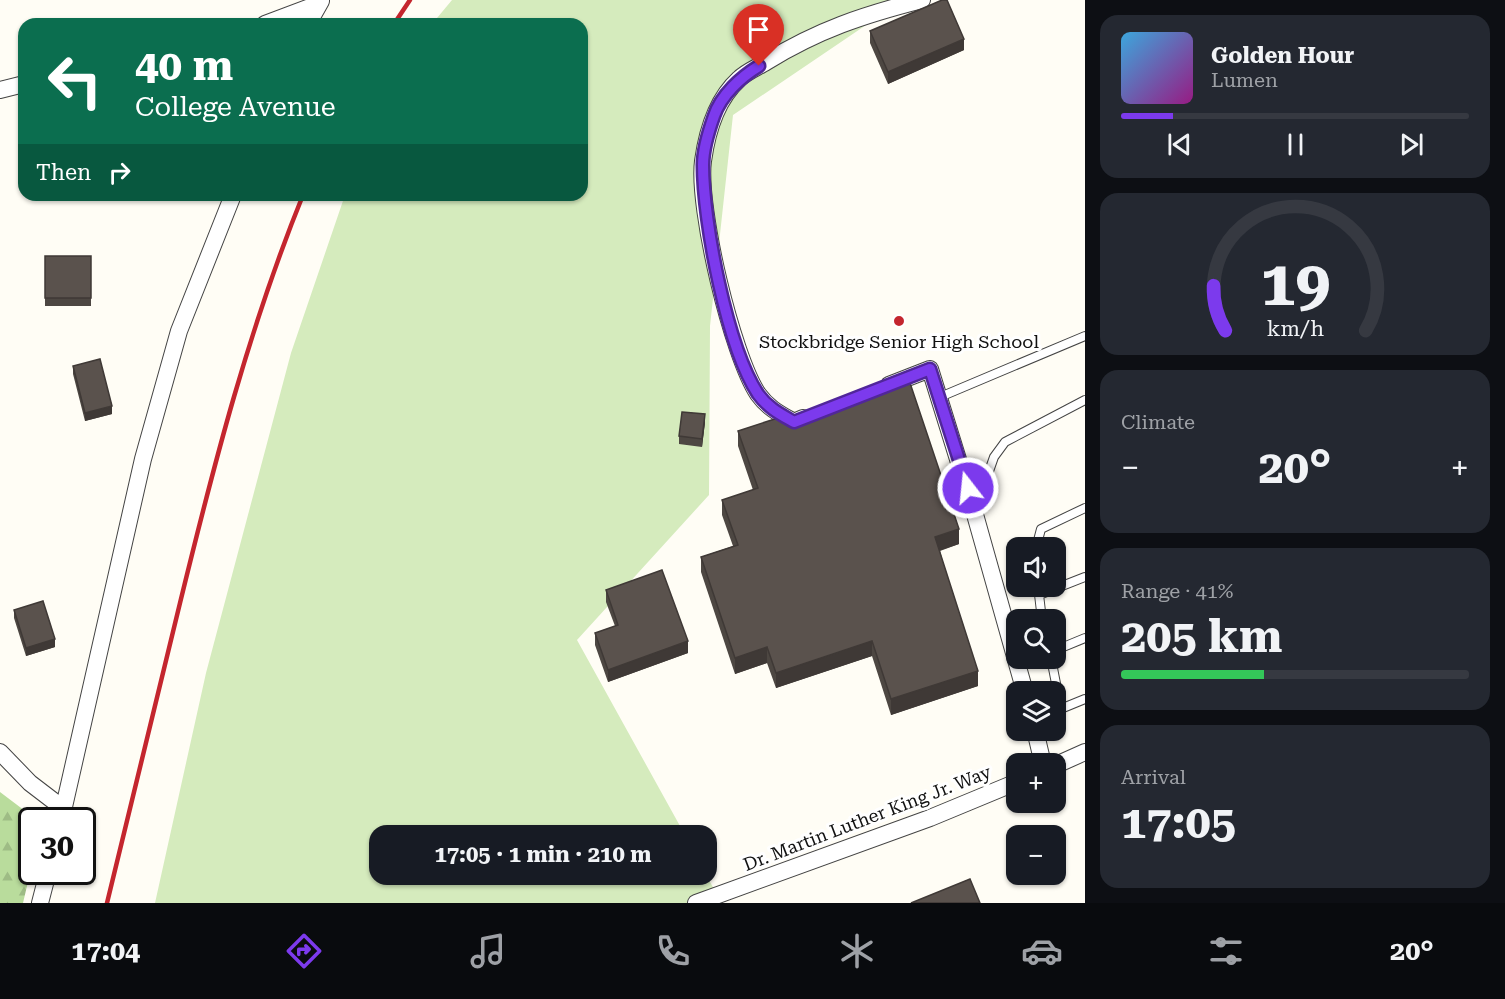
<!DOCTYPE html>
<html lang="en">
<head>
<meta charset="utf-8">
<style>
	:root { --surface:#171b24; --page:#242831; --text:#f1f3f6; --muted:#9ea1a6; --line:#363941; --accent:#7c3aed }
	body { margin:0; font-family:"Roboto Serif",serif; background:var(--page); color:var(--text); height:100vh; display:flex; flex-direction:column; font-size:22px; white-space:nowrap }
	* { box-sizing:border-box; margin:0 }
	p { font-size:20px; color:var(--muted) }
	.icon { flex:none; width:33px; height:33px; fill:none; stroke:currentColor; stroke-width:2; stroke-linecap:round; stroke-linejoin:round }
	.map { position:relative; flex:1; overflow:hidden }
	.sheet { display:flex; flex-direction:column; gap:15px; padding:15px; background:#0d0f14; width:420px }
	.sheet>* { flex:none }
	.hud { position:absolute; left:18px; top:18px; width:570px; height:183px; border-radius:18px; box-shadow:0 2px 4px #0004; background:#0b6e4f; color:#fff; overflow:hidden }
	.controls { position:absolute; left:1006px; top:537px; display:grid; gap:12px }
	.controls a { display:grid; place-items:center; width:60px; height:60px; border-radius:12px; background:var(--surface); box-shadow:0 2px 4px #0004; font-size:30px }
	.speed { position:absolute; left:18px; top:807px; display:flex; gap:12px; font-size:30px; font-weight:700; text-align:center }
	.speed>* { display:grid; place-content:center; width:78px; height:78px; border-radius:50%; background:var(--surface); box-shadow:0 2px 4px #0004; line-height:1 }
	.speed .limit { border:3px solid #111; border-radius:9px; background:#fff; color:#111 }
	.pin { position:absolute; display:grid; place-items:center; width:51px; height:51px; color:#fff; margin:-62px -26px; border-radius:50% 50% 50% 0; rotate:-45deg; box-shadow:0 0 6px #0007 }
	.pin .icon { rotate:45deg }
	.me { position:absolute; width:66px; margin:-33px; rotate:344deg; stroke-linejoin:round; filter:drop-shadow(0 0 4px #0008) }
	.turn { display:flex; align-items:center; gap:21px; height:126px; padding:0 18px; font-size:27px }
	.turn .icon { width:78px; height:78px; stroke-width:2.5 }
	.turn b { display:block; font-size:42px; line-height:51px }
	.then { display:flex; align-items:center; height:57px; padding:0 18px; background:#0003; gap:12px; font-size:22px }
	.big { font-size:45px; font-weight:700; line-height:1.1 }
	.sheet .tile { flex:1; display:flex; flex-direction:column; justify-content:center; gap:9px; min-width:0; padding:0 21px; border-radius:18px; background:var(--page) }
	.sheet .dial { align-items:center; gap:0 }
	.dial svg { height:156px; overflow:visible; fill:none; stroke:var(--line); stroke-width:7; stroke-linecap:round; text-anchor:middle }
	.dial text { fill:var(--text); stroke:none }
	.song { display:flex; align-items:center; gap:18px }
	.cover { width:72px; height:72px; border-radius:9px; background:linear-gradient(135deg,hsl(200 70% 55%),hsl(310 70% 35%)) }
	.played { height:6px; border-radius:3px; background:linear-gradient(90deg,var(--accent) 15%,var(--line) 15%) }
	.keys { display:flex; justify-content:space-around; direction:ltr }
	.heat { display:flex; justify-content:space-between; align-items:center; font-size:33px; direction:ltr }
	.charge { height:9px; border-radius:4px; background:linear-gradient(90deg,#34c759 41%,var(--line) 0) }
	.trip { position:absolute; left:369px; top:825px; width:348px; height:60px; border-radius:18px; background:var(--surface); box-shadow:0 2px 4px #0004; font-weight:700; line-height:60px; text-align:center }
	.tab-bar { display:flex; height:96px; justify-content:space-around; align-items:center; background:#090b0e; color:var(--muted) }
	.tab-bar .icon { width:42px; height:42px }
	.tab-bar .current { color:var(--accent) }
	.tab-bar b { font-size:27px; color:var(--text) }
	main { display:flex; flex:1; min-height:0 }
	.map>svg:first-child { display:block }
</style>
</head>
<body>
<main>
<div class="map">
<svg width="1085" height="903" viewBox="0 0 1085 903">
	<defs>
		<pattern id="forest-firs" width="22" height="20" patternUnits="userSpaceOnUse" patternTransform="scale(1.5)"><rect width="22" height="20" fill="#b9dc9c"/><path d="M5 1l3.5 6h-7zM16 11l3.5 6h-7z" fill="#9ebc85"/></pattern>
	</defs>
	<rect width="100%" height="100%" fill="#fffdf5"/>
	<!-- grass -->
	<path fill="#d5ebbd" d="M452,0H903L733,115L710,326L709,495L577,640L685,835L380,836V874L706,875L722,903H155L206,673L291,353L345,195H582V24H432Z"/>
	<!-- forest -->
	<path fill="url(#forest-firs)" d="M0,792L37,820H32L31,869L23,903H0Z"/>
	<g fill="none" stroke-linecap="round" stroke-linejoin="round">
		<defs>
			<path id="lane" d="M940,397L1085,336
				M976,508L994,457L1005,442L1085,400
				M1036,548L1041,529L1085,508
				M1038,586L1042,620
				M1039,595L1085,577
				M1056,650L1085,638
				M1051,658L1061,709
				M1058,710L1085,699"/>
			<path id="street" d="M265,24L318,4
				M308,24L321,1
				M0,90L24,84
				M889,385L930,369L974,511L1025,692
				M803,418L794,422C780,414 768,408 758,394C732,355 697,207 703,161C707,132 717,99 739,79C746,72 758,67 766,62C818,30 863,15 922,0
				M1035,730L1043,764
				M0,752L30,783L64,809
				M1056,765L1085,752
				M61,820L143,459L179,331L233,195
				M40,903L48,872
				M696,903L930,818L1017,782"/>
		</defs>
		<!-- lane casing -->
		<use href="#lane" stroke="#444" stroke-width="10"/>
		<!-- street casing -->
		<use href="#street" stroke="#444" stroke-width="18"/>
		<!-- lane -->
		<use href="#lane" stroke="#fff" stroke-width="8"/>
		<!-- street -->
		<use href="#street" stroke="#fff" stroke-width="16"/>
		<!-- rail -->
		<path stroke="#c4262e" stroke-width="4.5" d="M394,24L410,0
			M107,903C131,803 156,703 180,603C214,464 249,328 303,195"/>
	</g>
	<!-- wall -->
	<path fill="#4d4742" d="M870,31L964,50L888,84L870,43Z
		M45,256H91V306H45Z
		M73,366L112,414L85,421L73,374Z
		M705,422L702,447L679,444V436Z
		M738,431L959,544L940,551L978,686L891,715L872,656L776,688L767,663L735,674L701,572V557L733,546L722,515V500L753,490L738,446Z
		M606,590L688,653L608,682L595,645V633L615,626L606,602Z
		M14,610L55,647L26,656L14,618Z"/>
	<!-- shaded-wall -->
	<path fill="#3f3936" d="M964,39V50L888,84V72Z
		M112,406V414L85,421V413Z
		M705,414V422L702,447V439Z
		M959,529V544L935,552V537Z
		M55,639V647L26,656V648Z
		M688,641V653L608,682V670Z
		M872,641V656L776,688V673Z
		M767,647V663L735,674V658Z
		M978,671V686L891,715V699Z"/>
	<!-- building -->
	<path fill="#5a524d" stroke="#3f3936" stroke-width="1.5" d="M942,0H947L964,39L888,72L870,31Z
		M45,256H91V298H45Z
		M100,359L112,406L85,413L73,366Z
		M907,374L959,529L935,537L978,671L891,699L872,641L776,673L767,647L735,658L701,557L738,545L722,500L758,488L738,431L787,415L798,417Z
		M682,412L705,414L702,439L679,436Z
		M662,570L688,641L608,670L595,633L618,625L606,590Z
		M43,601L55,639L26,648L14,610Z
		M970,879L980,903H911Z"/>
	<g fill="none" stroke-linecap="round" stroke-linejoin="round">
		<defs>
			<path id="route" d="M759,66C741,77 721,95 714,116C709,130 703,150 703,165C703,221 727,347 758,394C768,408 780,414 794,422L930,369L968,488"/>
		</defs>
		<!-- route casing -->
		<use href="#route" stroke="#51269a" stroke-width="15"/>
		<!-- route -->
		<use href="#route" stroke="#7c3aed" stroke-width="10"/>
	</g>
	<!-- markers -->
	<circle fill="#c4262e" stroke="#fff" stroke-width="2" cx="899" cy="321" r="6"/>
	<g text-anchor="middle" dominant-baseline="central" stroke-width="6" stroke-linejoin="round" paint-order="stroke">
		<!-- poi labels -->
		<g font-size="18" fill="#111" stroke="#fff">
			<text x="899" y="341">Stockbridge Senior High School</text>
		</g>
		<!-- street labels -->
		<g font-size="18" fill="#111" stroke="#fff">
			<text transform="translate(867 818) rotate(-21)">Dr. Martin Luther King Jr. Way</text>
		</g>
	</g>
</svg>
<div class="controls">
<a><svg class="icon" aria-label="sound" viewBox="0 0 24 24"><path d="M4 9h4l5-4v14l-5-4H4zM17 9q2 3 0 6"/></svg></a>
<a><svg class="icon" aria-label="search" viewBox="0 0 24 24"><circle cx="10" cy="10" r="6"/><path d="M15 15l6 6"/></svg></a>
<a><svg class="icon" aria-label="layers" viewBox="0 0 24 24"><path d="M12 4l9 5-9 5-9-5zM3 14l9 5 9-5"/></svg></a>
<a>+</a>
<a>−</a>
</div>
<div class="speed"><div class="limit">30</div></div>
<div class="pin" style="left:759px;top:66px;background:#d93025"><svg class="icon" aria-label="arrive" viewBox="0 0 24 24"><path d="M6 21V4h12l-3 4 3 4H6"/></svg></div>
<svg class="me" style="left:968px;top:488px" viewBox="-20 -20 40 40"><circle r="17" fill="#7c3aed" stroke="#fff" stroke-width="3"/><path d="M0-11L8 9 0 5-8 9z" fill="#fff"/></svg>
<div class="trip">17:05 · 1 min · 210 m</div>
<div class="hud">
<div class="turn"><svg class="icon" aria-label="left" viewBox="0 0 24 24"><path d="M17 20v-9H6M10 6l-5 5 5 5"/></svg><div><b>40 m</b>College Avenue</div></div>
<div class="then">Then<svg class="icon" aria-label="right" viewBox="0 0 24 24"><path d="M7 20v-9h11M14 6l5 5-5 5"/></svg></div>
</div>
</div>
<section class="sheet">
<div class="tile">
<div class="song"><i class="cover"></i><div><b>Golden Hour</b><p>Lumen</p></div></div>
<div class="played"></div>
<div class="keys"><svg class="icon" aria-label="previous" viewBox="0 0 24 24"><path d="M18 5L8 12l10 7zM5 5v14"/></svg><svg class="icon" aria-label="pause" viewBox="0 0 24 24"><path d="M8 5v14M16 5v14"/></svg><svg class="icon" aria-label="next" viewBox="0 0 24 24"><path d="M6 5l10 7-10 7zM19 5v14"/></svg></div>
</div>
<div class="tile dial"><svg viewBox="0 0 100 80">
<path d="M14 69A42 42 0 1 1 86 69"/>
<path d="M14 69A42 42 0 0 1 8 46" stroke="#7c3aed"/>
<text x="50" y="56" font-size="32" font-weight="700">19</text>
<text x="50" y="72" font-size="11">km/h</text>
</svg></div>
<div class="tile"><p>Climate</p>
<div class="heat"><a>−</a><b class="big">20°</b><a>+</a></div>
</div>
<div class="tile"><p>Range · 41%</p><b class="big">205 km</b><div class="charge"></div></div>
<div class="tile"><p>Arrival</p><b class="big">17:05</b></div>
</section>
</main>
<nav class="tab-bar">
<b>17:04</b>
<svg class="icon current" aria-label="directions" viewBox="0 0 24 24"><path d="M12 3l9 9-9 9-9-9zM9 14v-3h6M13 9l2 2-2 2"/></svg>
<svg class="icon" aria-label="music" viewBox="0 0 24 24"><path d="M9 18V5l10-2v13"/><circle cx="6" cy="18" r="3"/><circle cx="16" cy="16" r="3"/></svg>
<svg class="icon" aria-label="phone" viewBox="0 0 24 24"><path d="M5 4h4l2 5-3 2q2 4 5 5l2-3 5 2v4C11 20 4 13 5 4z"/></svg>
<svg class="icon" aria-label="climate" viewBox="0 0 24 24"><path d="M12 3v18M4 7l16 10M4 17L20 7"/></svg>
<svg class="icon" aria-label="car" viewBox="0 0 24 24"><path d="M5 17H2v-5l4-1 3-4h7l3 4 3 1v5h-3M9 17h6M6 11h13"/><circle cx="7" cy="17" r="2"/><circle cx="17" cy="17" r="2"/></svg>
<svg class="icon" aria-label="filters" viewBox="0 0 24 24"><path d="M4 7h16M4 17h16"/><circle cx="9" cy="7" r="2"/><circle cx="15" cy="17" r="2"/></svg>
<b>20°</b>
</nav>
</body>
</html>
